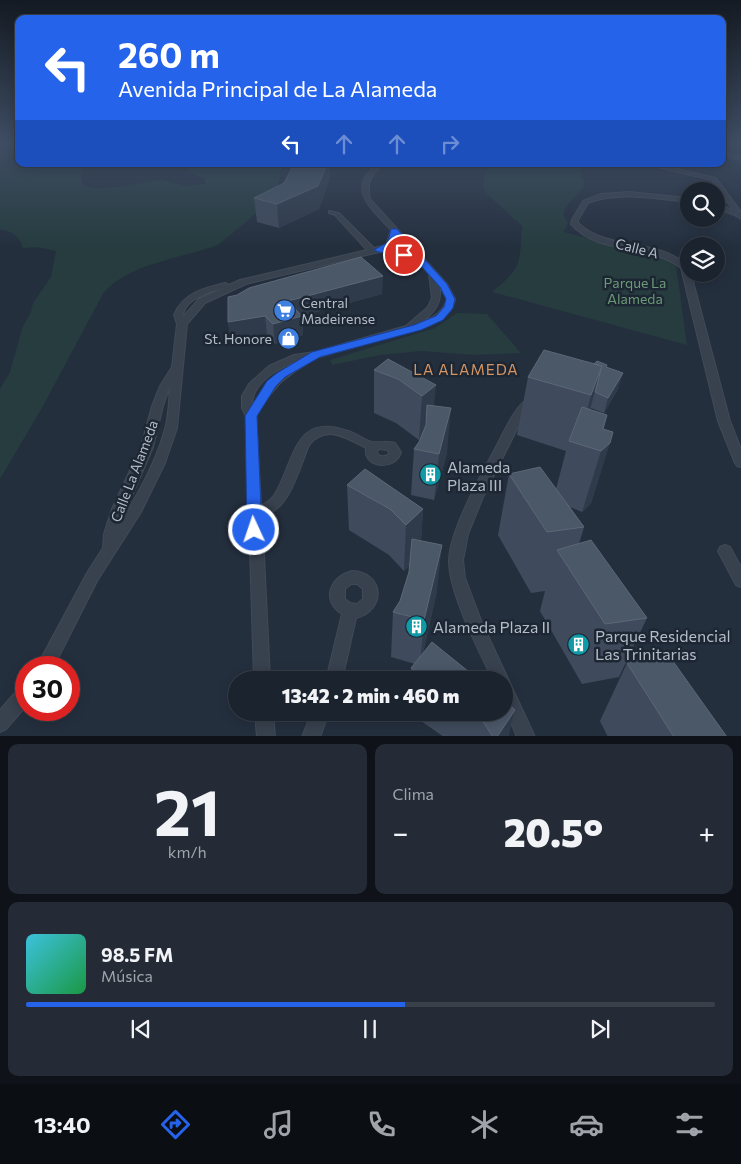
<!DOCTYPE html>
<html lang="es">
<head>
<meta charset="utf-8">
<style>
	:root { --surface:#1b232e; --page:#242b36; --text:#f1f3f6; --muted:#a0a4aa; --line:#39404a; --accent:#2563eb }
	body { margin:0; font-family:Commissioner,sans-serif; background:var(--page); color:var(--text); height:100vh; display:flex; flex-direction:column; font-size:19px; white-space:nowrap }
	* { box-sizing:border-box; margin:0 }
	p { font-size:16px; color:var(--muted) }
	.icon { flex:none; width:28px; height:28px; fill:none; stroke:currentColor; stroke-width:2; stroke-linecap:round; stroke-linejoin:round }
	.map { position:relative; height:736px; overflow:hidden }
	.details { display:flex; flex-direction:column; gap:8px; padding:8px; background:#0f1319; flex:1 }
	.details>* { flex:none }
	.top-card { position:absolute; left:15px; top:15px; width:711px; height:152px; border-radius:10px; box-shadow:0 2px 12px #0003,0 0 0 1px var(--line); background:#2563eb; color:#fff; overflow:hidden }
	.buttons { position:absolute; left:680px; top:182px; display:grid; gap:10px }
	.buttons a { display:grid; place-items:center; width:45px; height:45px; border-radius:50%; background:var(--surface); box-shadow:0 2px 12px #0003,0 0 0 1px var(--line); font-size:25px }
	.speed { position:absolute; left:15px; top:656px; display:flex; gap:10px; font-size:25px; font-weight:700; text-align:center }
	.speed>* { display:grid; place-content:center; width:65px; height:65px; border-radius:50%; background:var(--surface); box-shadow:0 2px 12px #0003,0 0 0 1px var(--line); line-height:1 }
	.speed .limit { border:8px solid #d22; background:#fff; color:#111 }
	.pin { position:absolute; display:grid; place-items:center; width:42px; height:42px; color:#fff; margin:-21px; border:2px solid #fff; border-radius:50%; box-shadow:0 1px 5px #0007 }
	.me { position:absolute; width:55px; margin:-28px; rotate:357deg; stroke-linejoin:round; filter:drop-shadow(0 0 4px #0008) }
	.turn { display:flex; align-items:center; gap:18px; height:105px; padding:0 20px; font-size:22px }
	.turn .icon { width:65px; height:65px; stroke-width:2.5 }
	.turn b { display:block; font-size:35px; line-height:42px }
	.lanes { display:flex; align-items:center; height:48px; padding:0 20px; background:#0003; justify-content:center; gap:25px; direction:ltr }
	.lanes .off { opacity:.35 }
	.big { font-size:38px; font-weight:800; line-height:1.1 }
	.details .card { flex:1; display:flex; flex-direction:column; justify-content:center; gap:8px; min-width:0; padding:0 18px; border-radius:10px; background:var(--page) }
	.details .dial { align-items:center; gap:0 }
	.dial b { font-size:65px; line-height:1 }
	.song { display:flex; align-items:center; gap:15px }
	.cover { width:60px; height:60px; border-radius:8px; background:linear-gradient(135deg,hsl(190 70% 55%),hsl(140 70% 35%)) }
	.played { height:5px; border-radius:2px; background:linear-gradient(90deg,var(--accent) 55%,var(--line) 55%) }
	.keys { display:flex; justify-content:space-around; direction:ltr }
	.heat { display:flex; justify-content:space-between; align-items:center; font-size:28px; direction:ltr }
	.details .tiles { flex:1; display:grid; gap:8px; grid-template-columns:1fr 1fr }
	.card:last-child { grid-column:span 2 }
	.trip { position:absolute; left:228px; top:671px; width:285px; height:50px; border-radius:25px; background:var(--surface); box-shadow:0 2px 12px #0003,0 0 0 1px var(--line); font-weight:800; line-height:50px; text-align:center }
	.menu { display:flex; height:80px; justify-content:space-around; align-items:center; background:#0b0e12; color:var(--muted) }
	.menu .icon { width:35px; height:35px }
	.menu .on { color:var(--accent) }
	.menu b { font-size:22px; color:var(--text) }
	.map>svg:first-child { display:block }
</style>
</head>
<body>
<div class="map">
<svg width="741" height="737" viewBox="0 0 741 737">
	<rect width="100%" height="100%" fill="#242f3e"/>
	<!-- green -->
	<path fill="#263c3f" d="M0,144H19V164H88C82,170 79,177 83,185L94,188L119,187L161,180L186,186L205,184V179L188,172L185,164H283C280,172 280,183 276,190C262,212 238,228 218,245C180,259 133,262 104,292L43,406L0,479V389L10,372L23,326L31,312L33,303L51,277L56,251L37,247L23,248C19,236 13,231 0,230Z
		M490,164H582L580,176L583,179L584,187L568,204L563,215L568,223L564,232L670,260L676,265L687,345L492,292C523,266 519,265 522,226L485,192C480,180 488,175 490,164Z
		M457,313L487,314L521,353L474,355L421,351L380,355L332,365L330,360L435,328Z"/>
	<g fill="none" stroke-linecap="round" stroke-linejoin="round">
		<defs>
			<path id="street" d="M722,152L741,156V160L722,156Z
				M377,164H383C371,175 366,182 370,199L447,284L455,299C453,313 442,318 431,325L316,358L294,372L280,383L268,397L256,416L261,505C273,501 277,491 282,480C297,445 302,415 348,431C356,433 364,440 372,442C379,443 387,441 395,443L401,452C396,471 363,469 366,448C347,438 326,424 309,445C300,466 289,513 262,515L270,680H254L249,515L247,511L248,508L246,416L242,408V396L249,384L269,366L294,355L315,352L406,326L428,307L432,298L429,274L421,265L394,254L379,252L246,284L205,303L187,324L177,428L165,463L141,512L97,581L53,668H36L87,573L103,548L104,534L112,509L141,447L152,406L160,386L172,367L177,324L174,315C183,293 204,288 225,283L229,285L240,280L367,250L335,215L329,213V211L339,213L374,248L386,245L391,230C372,209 345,189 377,164ZM397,237L415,258L399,250L390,249L396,243ZM439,285L447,299C444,311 433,318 422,322C435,312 443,302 439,285ZM224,288L199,299L183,317C183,299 209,292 224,288ZM300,360L272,379L252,405C252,381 281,367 300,360ZM170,386C169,400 169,416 165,429C156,462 139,493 121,521L153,447L163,406ZM379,449L388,450L389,454C385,457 382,457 378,455L377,451Z
				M645,164H655L716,178L741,212V219L737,216L716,208V204L733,210L712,180Z
				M629,192L689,198V202C655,199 620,191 588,203L578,220V223C609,252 659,237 689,267V274H691L730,421L741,449V467L737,466L735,463L718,421L681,268C649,243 599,256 571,224L572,220L583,201L601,194Z
				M529,399L534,402L522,419L483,497L468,534L463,560L465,578L482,623L535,737H517L504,706V680H493C478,649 450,595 449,562C449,530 482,474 497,445C503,434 517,402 529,399Z
				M725,545L730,547L741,567V587L736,585L718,551L720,547Z
				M352,571C384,572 387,610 356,618L342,680H326L342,614C320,600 331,576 352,571ZM351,584H357L363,589V599L357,604L350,603L345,599V589Z
				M26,685V706L6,729L0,732V710L20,687Z
				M255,712H273L275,737H257Z
				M312,712H329L320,737H302Z"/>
		</defs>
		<!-- street casing -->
		<use href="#street" stroke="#414a57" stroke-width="2"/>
		<!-- street -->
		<use href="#street" fill="#38414e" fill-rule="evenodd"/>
	</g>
	<!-- wall -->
	<path fill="#3f4b5c" d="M287,164H330V177L319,209L279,228L257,222L254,198L284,183L291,170L288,167Z
		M382,294L302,316L303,335L275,344L267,335L231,342L228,322L237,295Z
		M388,359L434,406L447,453L434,500L411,495L414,449L419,442L420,439L419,440L396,423L374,413V370Z
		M594,364L607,365V367L618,389L604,413L591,408L590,410L603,429L613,432L591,503L582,512L570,507L584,527L579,544L647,618L619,677L582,684L540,611L545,591L531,593L498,535L509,474L556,489L566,451L517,435L528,377Z
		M347,485L423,509L421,541L437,591L423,653L479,680H410L411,668L415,664L391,657L393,612L400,601L409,572L410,565L404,571L389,555L349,530Z
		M627,663L727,737H608L600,721Z
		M515,710L508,737H444L408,712H504Z"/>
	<!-- shaded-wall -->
	<path fill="#2f3b4b" d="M327,164H330V177L319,209L279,228L277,204Z
		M383,276L382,294L302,316L303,335L275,344L273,324L288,301Z
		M265,316L267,335L231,342L228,322Z
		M602,366L586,424L578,444L591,395Z
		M623,373L618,389L604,413L608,398Z
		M436,385L432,429L419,440L422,396Z
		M451,408L447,453L434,500L439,454Z
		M610,443L591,503L582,512L601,451Z
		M423,509L420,555L404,571L406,525Z
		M442,545L437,591L420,665L424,620Z
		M515,710L508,737H497Z"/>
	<!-- building -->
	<path fill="#4b5868" stroke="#5c6777" d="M294,164H327L318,186L277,204L254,198L284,183Z
		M361,257L383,276L288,301L302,316L273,324L265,316L228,322V297L237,295L249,288Z
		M544,350L602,366L591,395L528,377Z
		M388,359L436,385L422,396L398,379L374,370Z
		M597,361L607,365L606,367L623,373L608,398L595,392L602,366L594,364Z
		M427,405L451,408L439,454L414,449L419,442L426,425Z
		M582,407L607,415L603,429L613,432L610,443L601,451L569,441Z
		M540,467L584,527L547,532L509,474Z
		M365,469L423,509L406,525L390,509L347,485Z
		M412,539L442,545L424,620L393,612L400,601L409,572Z
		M591,540L647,618L605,624L557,550Z
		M432,642L479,680H430L411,668Z
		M665,650L727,737H674L627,663Z
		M504,700L515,710L497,737H493L484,723L472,712H504Z"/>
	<!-- sky -->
	<linearGradient id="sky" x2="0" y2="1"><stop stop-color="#141a22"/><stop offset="0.58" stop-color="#3f4d63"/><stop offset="1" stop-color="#3f4d63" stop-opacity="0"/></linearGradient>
	<rect width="741" height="247" fill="url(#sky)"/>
	<!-- route -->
	<path fill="#2563eb" stroke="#184099" d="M391,229H397L447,284L455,299L453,308L443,320L421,330L320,357L285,377L276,386L257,416L262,530L260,534L254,536L249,534L247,530L245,416L267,381L277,373L312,352L414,325L436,316L444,307L446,299L440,287L397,239L391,248L407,253V257L379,252L374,250L388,242Z"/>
	<!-- icons -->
	<defs>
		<symbol id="supermarket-disc" viewBox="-11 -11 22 22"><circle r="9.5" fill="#3f7fe0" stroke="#1d2633"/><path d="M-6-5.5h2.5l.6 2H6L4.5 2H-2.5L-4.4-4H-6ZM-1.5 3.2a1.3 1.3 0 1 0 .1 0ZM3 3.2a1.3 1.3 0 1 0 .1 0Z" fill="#fff"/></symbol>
		<symbol id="shop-disc" viewBox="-11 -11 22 22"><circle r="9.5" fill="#3f7fe0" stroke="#1d2633"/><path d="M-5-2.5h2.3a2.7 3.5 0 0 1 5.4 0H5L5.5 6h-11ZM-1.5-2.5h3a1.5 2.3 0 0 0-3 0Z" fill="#fff"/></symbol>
		<symbol id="building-disc" viewBox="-11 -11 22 22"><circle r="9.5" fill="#0f9aa8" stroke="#1d2633"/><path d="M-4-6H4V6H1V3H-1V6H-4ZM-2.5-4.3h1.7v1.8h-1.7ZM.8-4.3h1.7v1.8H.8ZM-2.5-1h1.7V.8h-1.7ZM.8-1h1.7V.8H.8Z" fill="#fff"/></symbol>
	</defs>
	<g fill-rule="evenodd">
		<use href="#supermarket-disc" x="272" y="298" width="25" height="25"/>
		<use href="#shop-disc" x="276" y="326" width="25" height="25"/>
		<use href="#building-disc" x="418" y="462" width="25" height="25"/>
		<use href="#building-disc" x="404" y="614" width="25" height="25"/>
		<use href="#building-disc" x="566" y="632" width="25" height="25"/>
	</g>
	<g text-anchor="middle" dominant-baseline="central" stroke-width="5" stroke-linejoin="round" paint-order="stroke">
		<!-- street labels -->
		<g font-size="14" fill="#b4bcc9" stroke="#1d2633">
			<text transform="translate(637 248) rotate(14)">Calle A</text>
			<text transform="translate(134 471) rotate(-69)">Calle La Alameda</text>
		</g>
		<!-- park labels -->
		<g font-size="14" fill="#6b9a76" stroke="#1d2633">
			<text x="635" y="282">Parque La<tspan x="635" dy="16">Alameda</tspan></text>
		</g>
		<!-- poi labels -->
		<g font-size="14" fill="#b4bcc9" stroke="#1d2633" text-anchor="start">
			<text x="301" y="302">Central<tspan x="301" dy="16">Madeirense</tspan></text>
			<text x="272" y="338" text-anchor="end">St. Honore</text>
		</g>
		<!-- neighbourhood labels -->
		<g font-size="15" letter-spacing="1" fill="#d59563" stroke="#1d2633">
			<text x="466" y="369">LA ALAMEDA</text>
		</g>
		<!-- near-poi labels -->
		<g font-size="16" fill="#b4bcc9" stroke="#1d2633" text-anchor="start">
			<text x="447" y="466">Alameda<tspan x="447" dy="18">Plaza III</tspan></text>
			<text x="433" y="626">Alameda Plaza II</text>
			<text x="595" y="635">Parque Residencial<tspan x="595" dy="18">Las Trinitarias</tspan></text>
		</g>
	</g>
</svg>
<div class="buttons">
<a><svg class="icon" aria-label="search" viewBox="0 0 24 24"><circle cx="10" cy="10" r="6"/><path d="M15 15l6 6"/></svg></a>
<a><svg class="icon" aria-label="layers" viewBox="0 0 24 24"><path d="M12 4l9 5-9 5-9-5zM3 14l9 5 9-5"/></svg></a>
</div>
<div class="speed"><div class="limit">30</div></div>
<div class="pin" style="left:404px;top:255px;background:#d93025"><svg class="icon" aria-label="arrive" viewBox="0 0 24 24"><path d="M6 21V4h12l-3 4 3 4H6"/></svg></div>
<svg class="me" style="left:254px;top:530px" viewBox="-20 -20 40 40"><circle r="17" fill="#2563eb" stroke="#fff" stroke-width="3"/><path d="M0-11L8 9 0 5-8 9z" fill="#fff"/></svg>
<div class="trip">13:42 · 2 min · 460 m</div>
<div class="top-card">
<div class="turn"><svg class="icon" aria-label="left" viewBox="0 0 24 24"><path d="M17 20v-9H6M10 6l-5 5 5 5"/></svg><div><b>260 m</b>Avenida Principal de La Alameda</div></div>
<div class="lanes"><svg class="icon" aria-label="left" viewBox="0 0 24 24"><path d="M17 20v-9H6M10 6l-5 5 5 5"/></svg><svg class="icon off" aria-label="ahead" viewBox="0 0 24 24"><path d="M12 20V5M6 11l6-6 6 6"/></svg><svg class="icon off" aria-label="ahead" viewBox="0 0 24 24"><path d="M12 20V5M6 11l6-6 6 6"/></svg><svg class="icon off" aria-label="right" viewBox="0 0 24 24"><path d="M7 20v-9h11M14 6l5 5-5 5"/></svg></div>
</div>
</div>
<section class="details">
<div class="tiles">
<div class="card dial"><b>21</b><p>km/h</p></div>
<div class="card"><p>Clima</p>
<div class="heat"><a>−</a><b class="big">20.5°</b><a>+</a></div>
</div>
<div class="card">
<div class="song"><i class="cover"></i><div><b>98.5 FM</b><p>Música</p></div></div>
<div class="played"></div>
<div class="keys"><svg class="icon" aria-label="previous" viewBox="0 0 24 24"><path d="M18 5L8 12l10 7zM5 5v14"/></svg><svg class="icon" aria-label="pause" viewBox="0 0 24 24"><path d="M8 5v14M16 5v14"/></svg><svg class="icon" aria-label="next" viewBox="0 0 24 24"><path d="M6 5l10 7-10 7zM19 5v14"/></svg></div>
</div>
</div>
</section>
<nav class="menu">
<b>13:40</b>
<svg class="icon on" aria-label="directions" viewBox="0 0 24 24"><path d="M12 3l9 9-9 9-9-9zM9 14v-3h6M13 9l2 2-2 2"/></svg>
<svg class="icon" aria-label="music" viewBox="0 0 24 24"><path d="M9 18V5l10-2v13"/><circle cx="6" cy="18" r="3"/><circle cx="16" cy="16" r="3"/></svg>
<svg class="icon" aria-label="phone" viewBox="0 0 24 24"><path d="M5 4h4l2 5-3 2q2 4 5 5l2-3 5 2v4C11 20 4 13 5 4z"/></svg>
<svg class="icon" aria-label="climate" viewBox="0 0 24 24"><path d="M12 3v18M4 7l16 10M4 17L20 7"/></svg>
<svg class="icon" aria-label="car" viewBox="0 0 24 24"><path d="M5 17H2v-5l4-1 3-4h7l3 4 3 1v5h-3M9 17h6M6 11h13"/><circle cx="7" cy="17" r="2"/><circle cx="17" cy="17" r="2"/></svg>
<svg class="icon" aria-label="filters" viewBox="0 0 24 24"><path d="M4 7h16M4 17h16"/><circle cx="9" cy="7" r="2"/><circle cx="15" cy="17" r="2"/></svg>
</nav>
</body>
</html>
